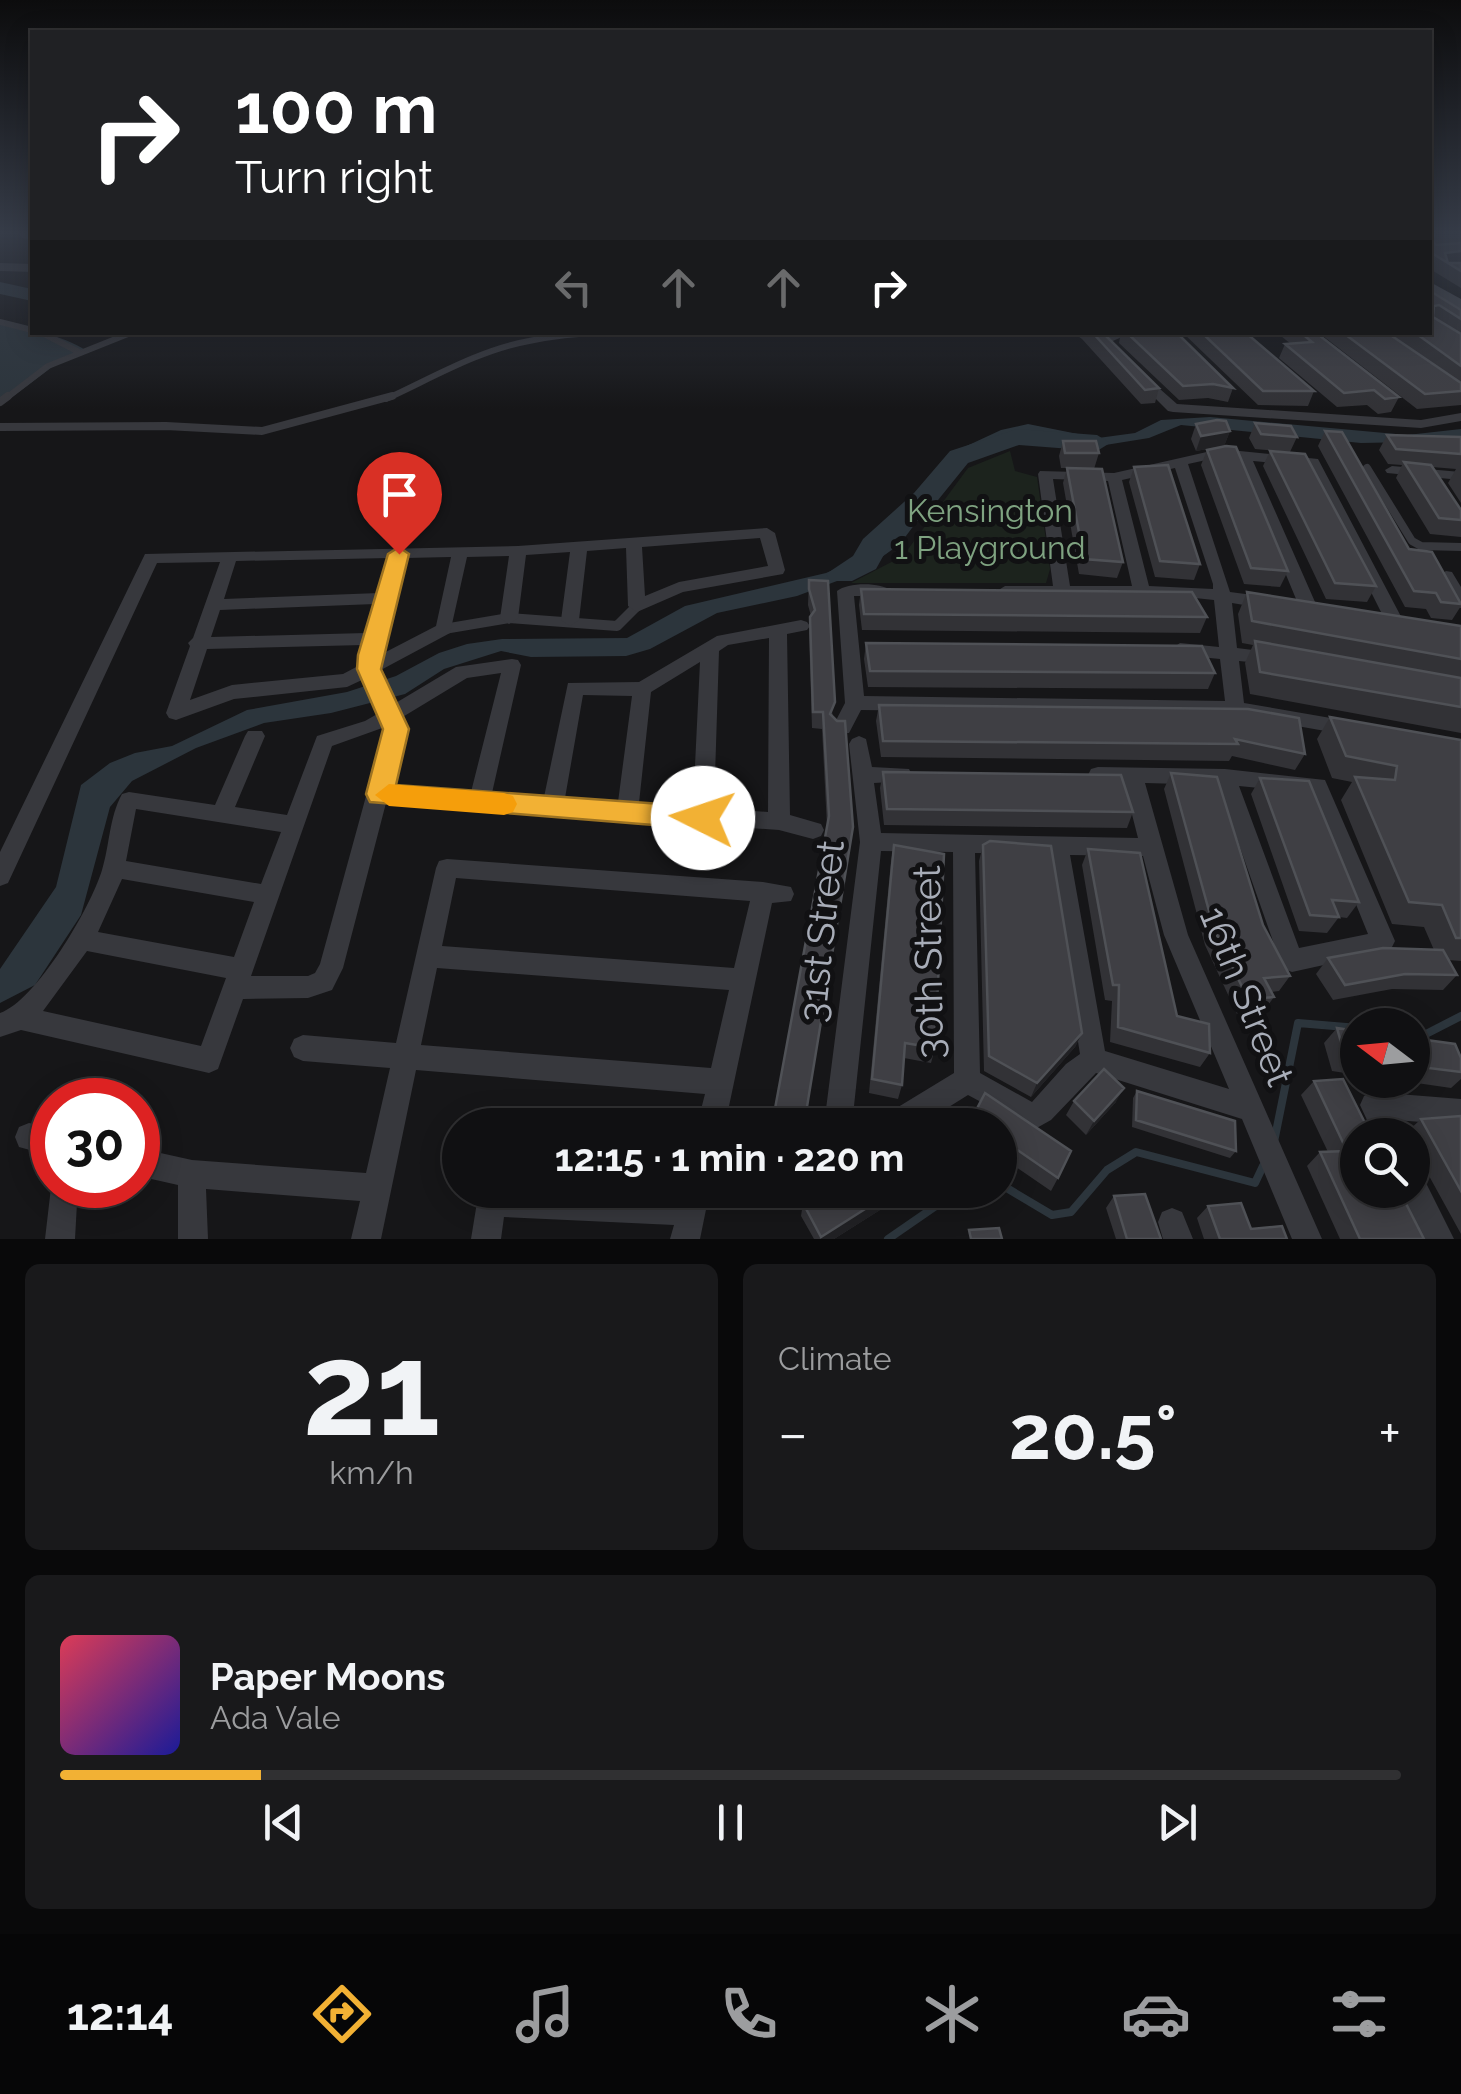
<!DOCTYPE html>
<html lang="en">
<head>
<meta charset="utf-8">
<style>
	:root { --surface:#101012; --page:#19191b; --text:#f1f3f6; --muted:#9c9d9f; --line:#303032; --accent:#f2b134 }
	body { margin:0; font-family:Raleway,sans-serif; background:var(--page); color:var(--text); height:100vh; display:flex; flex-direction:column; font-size:38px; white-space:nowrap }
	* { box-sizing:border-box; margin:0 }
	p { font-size:32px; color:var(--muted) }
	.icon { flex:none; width:55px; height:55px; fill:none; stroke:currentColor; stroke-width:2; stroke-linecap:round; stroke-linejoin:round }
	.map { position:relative; height:1239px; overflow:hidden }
	.sheet { display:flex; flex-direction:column; gap:25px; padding:25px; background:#09090a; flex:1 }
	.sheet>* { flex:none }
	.hud { position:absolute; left:30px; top:30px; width:1402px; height:305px; border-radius:0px; box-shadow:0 5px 25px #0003,0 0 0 2px var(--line); background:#202124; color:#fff; overflow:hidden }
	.needle { width:65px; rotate:286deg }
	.controls { position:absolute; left:1340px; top:1008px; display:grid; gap:20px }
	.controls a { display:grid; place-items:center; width:90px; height:90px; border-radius:50%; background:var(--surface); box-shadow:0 5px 25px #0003,0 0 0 2px var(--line); font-size:50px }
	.speed { position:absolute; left:30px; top:1078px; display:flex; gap:20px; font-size:50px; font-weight:700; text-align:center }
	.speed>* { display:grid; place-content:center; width:130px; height:130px; border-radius:50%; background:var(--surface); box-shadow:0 5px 25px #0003,0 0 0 2px var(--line); line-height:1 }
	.speed .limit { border:15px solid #d22; background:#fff; color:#111 }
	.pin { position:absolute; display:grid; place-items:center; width:85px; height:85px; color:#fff; margin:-102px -42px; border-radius:50% 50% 50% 0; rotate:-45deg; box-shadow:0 0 10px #0007 }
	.pin .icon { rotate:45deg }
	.me { position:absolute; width:110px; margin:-55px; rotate:274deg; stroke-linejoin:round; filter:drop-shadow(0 0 8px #0008) }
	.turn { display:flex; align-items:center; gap:35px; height:210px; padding:0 40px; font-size:45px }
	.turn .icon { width:130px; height:130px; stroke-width:2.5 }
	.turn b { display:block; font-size:70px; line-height:85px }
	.lanes { display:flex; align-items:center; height:95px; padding:0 40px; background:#0003; justify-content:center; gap:50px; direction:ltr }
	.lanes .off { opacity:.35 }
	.big { font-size:75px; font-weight:700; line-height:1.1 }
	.sheet .tile { flex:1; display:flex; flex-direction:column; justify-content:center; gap:15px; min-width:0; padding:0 35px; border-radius:15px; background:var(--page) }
	.sheet .dial { align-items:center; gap:0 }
	.dial b { font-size:130px; line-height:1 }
	.song { display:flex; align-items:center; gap:30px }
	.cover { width:120px; height:120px; border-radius:15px; background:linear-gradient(135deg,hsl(350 70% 55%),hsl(240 70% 35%)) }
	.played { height:10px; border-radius:5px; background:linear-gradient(90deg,var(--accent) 15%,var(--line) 15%) }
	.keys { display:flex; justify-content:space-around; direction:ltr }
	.heat { display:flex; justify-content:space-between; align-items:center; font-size:55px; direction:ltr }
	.sheet .tiles { flex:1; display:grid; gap:25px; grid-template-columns:1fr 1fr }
	.tile:last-child { grid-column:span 2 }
	.trip { position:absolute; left:442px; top:1108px; width:575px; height:100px; border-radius:50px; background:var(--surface); box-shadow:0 5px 25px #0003,0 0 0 2px var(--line); font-weight:700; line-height:100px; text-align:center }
	.tabs { display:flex; height:160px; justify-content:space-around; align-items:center; background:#060607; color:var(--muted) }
	.tabs .icon { width:70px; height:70px }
	.tabs .on { color:var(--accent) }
	.tabs b { font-size:45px; color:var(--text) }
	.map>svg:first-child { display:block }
</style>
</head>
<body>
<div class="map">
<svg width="1461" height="1239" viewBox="0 0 1461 1239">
	<rect width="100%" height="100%" fill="#161618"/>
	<!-- green -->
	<path fill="#1c231d" d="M1010,451L1015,471L1037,477L1050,569L1046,583H851L903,556L968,468Z"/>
	<!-- water -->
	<path fill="#2c353c" d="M0,320C31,332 59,333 87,351L52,367L0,406Z
		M1210,417L1407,435L1461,429V441L1361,443L1181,425L1149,438L1093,447L1033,435L1015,437L968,453L900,544L861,572L797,596L717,613L650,649L626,656L531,657L501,651L444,669L405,694L331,713L264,723L196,748L132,781L110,807L81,915L35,985L0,1003V969L56,887L81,785L110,763L135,753L172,746L247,710L347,692L396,676L439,653L467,644L502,639L627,638L685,606L826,573L852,562L893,533L958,450L1001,430L1028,424L1098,438L1135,433L1161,420Z"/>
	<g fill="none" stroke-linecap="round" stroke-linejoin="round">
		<!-- stream -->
		<path stroke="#2c353c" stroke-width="8" d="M1412,1033L1426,1034L1461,1016
			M1274,1142L1298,1023L1358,1028
			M1000,1184L1052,1215L1071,1212L1107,1170L1136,1152L1255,1183L1263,1166
			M888,1239L959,1190"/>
		<!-- river -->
		<path fill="#2c353c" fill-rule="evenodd" d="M0,282L32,289V301L0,294Z
			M1017,429L1097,435L1110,443L1097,451L1019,445L968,463L934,505L886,551L876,569L852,581H830L826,574L853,556L863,539L914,493L950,451Z"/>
		<!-- service-far2 -->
		<path stroke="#37383d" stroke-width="6" d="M23,235L32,237
			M0,322L32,330
			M40,332L79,352
			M5,399L48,366L133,332
			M386,399C432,378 479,350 529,341C596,327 668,333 737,332"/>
		<!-- service-far1 -->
		<path stroke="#37383d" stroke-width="8" d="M0,402L8,396
			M0,427L166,426L262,431L392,396
			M1367,468L1412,541L1421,546L1461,547
			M634,609L637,606"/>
		<!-- service -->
		<path stroke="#37383d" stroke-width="10" d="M444,629L509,618L617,626L636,607"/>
		<!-- minor -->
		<path fill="#37383d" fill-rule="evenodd" d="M982,332L973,337L967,333V332Z
			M1115,332H1133L1106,344L1100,340Z
			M1143,374L1177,404L1421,420L1461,413V421L1421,428L1173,412L1168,411L1138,381L1137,378Z
			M1220,449L1318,459L1406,626L1397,632L1388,626L1308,466L1253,461L1319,611L1310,617L1301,611L1238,459L1220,457L1188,464L1230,592L1268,597L1277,603L1268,609L1232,603L1237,648L1269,652L1278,658L1269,664L1239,661L1244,703L1348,721L1355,723L1358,728L1355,733L1348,735L1235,715L861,710L849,733H835L832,728L845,703L837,591C848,582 881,582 892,591L884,596H854L864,696L1225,701L1220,659L1180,655L1171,649L1180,643L1219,647L1214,600L1195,598L1005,596L997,591L1005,586H1053L1038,474L1040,471L1114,473ZM1175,468L1213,584V589L1149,586L1122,480ZM1053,479L1108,481L1132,586H1070Z
			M1392,466L1461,472V480L1387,473L1385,470Z
			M767,528L775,533L785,570L783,574L683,592L637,612L628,606L626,548L587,551L579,620L570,626L561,620L570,552L526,555L518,618L509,624L500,618L509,556L467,557L450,633L379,671L394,704L456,667L512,659L518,660L521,665L492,793L544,797L568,683L639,682L717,636L801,620L807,622L810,626L807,630L787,634L790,815L821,824L824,830L821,836L813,839L779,830L633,820L627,822L619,819L386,803L343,968L332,990L308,998L243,999L218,1069L209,1073L21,1030L0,1037V1013C36,1001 91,907 102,870C110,844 109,818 122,794L129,792L215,805L245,736L248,731H262L265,736L235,807L287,815L317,736L365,721L379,713L364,679L347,687L234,699L176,720L169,718L166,713L190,646L188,643L193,638L220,562L157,563L8,883L0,886V852L145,554L518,546ZM760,538L768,566L679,582L645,596L642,547ZM451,557L436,626L380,655L382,639L406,558ZM389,558L379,593L224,599L236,561ZM375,604L366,633L211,637L220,610ZM769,638L768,812L714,808L719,651L728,645ZM363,645L360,665L343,674L232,685L190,700L207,649ZM700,662L693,807L639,803L651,692ZM501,673L471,792L391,786L406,729L401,718L467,678ZM583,695L632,696L618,802L565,798ZM385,727L320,964L315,973L308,976H251L332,746ZM136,809L281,832L261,884L126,861ZM122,879L254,902L234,957L98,932ZM87,951L226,978L201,1046L43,1011Z
			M1446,571L1452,572L1461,587V608L1455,606L1438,576Z
			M859,736L866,739L872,767L909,769L912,775L909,781L874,783L881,833L1138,838L1124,783L1091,781L1088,775L1091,769L1098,767L1225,769L1325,780L1395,941L1391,949L1383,952L1292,972L1284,969L1280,961L1218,785L1145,783L1188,935L1322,1239H1292L1242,1119L1096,1073L1051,1120L1033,1130L968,1095L920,1125H881L885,1115L954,1073L953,852L881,851L852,1125H824L860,842L849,744L852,739ZM1239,786L1311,793L1368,934L1299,948ZM975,853L1048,854L1080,1054L1066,1064L1032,1102L980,1073ZM1070,855L1143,856L1164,935L1229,1089L1105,1051Z
			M447,859L763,882L791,887L794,894L791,901L772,903L725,1125H697L705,1094L416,1070L381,1239H351L360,1201L206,1189L208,1239H178V1185L138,1176V1148L192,1160L366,1173L390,1068L303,1061L294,1057L290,1048L294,1039L303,1035L396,1043L436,868L439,861ZM456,878L750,901L734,968L442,946ZM437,968L729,990L711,1068L421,1045Z
			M1373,1092L1461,1099V1125L1395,1120L1402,1135H1374L1360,1105L1364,1096Z
			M29,1123L52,1128V1156L19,1147L15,1137L19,1127Z
			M1412,1171L1422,1175L1454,1239H1424L1400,1190H1412Z
			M52,1179V1185H78L75,1239H45Z
			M479,1190L680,1197L682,1190H710L700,1239H670L674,1225L504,1217L501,1239H471Z
			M777,1190H808L804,1200L790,1207L780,1203Z
			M1172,1208L1182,1212L1193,1239H1163L1158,1222L1162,1212Z"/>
		<!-- tertiary -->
		<path fill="#37383d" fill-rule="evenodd" d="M0,263L32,264V272L0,271Z"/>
		<!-- secondary -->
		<path fill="#45474d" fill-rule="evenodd" d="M1430,282L1461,299V309L1430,292Z"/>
	</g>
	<!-- wall -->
	<path fill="#323236" d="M1430,235H1461V243L1435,244L1461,243V288L1430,269Z
		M1430,291L1461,310V405L1417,409L1318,332H1386L1412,350L1388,332H1430Z
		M1072,332H1102L1159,388L1155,403L1141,404L1082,339Z
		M1121,332H1176L1233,388L1228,402L1208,398L1179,400L1119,343Z
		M1182,332H1245L1314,391L1308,406L1258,405Z
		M1276,332H1315L1399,397L1391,412L1378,414L1367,405L1337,407L1279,358L1285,344H1291Z
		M1255,423L1297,437L1290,452L1255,449L1249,438Z
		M1196,424L1230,431L1224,446L1196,451L1191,439Z
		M1325,431L1409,549L1461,602V606L1452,620L1431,618L1426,609L1405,607L1318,446Z
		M1387,435L1461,437V503L1448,483L1456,469L1432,467L1461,510V537L1430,534L1396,478L1402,465L1388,464L1379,450Z
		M1063,441L1099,453L1094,469L1123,562L1117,578L1079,574L1063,483L1067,468H1061L1059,456Z
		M1207,450L1288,571L1280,587L1244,584L1201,465Z
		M1270,451L1376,586L1367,602L1326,599L1263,466Z
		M1134,467L1200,564L1194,580L1155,577L1129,482Z
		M809,580L833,717L837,721H845L827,826L822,729L812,728L809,633L811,616L808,605Z
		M861,589L1207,617L1200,633L862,630L859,605Z
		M1247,592L1461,626V733L1250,694L1245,663L1253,645L1242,643L1238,614Z
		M866,643L1215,673L1208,689L868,687L864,659Z
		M879,705L1248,709L1305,754L1295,770L1232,756L1229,761L881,757L876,721Z
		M1330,717L1461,740V961L1448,960L1457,975L1443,990L1392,989L1333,1000L1316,974L1328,958L1434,950L1424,927L1392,924L1341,800L1352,782L1332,778L1317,739Z
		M883,772L1133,812L1127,828L884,825L880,788Z
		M1171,773L1263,925L1290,976L1279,991L1271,992L1274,997L1263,1012L1237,1014L1205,945L1164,789Z
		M1260,778L1359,902L1347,918L1339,917L1327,933L1299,931L1251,794Z
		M894,845L935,1048L931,1063L904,1058L902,1085L898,1099L869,1093L891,861Z
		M983,845L1082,1033L1075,1047L1031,1097L984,1071L979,861Z
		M1088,849L1177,1016L1210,1053L1200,1067L1110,1042L1112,1001L1105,1000L1082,865Z
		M1337,1028L1358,1031V1075L1332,1071L1324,1043Z
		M1412,1038L1461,1058V1079L1451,1088L1396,1080H1412Z
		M1314,1081L1424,1239H1340L1307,1166L1320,1152H1328L1301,1095Z
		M1137,1091L1236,1151L1230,1158L1132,1127L1133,1098Z
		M985,1093L1058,1178L1051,1191L1000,1156V1125L969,1124Z
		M1074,1101L1116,1102L1086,1135L1066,1115Z
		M1461,1116V1234L1412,1145V1135H1407L1406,1133L1421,1119Z
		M1114,1196L1161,1239H1116L1106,1208Z
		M899,1198L834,1239H814L801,1216L803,1203Z
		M1208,1206L1251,1229L1287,1239H1204L1197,1218Z"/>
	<!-- shaded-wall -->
	<path fill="#212124" d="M1461,251V263L1450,264L1442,260L1445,253Z
		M1230,431L1224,446L1196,451L1201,436Z
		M1082,1033L1075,1047L1031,1097L1037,1083Z
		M1124,1088L1116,1102L1086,1135L1094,1121Z
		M895,1190H908L899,1198L834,1239H821V1237Z"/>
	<!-- building -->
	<path fill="#3f3f44" stroke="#4f5156" stroke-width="2.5" d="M1430,235H1434L1432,241L1436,245L1461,243V251L1445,253L1448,263H1461V271L1430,252Z
		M1430,291L1461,310V319L1439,305L1434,306L1433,317L1461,334V366L1414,332H1430Z
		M1092,332H1102L1159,388L1145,390Z
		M1126,332H1176L1233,388L1213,384L1183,386Z
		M1201,332H1245L1314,391H1263Z
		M1300,332H1315L1399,397L1385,399L1374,390L1344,393L1285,344L1312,342Z
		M1342,332H1386L1461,383V391L1425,394Z
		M1217,420L1226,421L1230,431L1201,436L1196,424Z
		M1255,423L1291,426L1297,437L1261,434Z
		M1325,431L1342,432L1409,549L1432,552L1461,604L1441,602L1436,593L1414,591Z
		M1387,435L1461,437V454L1396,449Z
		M1063,441H1096L1099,453H1065Z
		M1226,446L1236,447L1288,571L1251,568L1207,450Z
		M1270,451L1305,454L1376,586L1335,583Z
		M1404,462L1431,465L1461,510V520L1439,518Z
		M1168,465L1200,564L1160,561L1134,467Z
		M1067,468L1102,469L1123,562L1084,559Z
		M809,580L828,581L835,702L830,714L837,721H845L853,827L804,1125H772L829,816L823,712H813L810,617L815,610L809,589Z
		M861,589L1192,592L1207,617L864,614Z
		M1247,592L1461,626V659L1252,621Z
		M1255,641L1461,678V707L1260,672Z
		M866,643L1202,646L1215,673L870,671Z
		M879,705L1248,709L1299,718L1305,754L1235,739L1238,744L883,741Z
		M1330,717L1461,740V938H1456L1442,905L1409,902L1355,777L1395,780L1397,766L1346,756Z
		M883,772L1121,775L1133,812L887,809Z
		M1171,773L1217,777L1263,925L1290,976L1264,978L1274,997L1248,999L1214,929Z
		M1260,778L1309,781L1359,902L1332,900L1339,917L1310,915Z
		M990,841L1051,846L1082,1033L1037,1083L989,1056L983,845Z
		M894,845L944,854L935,1048L905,1043L902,1085L872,1079Z
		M1088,849L1140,853L1177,1016L1209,1024L1210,1053L1118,1027L1119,985H1113Z
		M1383,948L1443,950L1457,975L1405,974L1345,985L1328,958Z
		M1337,1028L1358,1031V1059L1345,1057Z
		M1412,1038L1455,1044L1461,1058V1072L1412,1066Z
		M1104,1069L1124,1088L1094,1121L1074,1101Z
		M1343,1079L1371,1135H1358V1190H1399L1424,1239H1360L1320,1152L1347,1151L1314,1081Z
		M1137,1091L1235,1121L1236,1151L1136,1120Z
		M985,1093L1071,1151L1058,1178L1000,1138V1125H931L958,1108L969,1124Z
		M1461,1116V1191L1421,1119Z
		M825,1190H895L821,1237L803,1203Z
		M1145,1194L1161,1239H1127L1114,1196Z
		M1241,1203L1251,1229L1282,1226L1287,1239H1220L1208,1206Z
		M999,1228L1002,1239H971L969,1230Z"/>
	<!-- sky -->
	<linearGradient id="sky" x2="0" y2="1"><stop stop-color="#0c0c0d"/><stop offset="0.57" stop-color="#363c48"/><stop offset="1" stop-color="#363c48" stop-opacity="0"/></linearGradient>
	<rect width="1461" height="409" fill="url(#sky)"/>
	<!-- route -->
	<path fill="#f2b134" stroke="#9d7322" stroke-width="2.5" d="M399,547L409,554L381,669L409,729L396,785L703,807L713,810L717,818L713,826L703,829L370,802L366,794L383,729L357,669L358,655L388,554Z"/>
	<!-- slow -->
	<path fill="#f59e0b" d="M389,784L504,793L513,796L517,804L513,812L504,815L389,806L375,795Z"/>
	<g text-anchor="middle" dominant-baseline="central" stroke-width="10" stroke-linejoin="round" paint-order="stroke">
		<!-- park labels -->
		<g font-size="32" fill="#7fa381" stroke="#111113">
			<text x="990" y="510">Kensington<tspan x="990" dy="37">1 Playground</tspan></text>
		</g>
		<!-- near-street labels -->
		<g font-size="38" fill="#a8adb8" stroke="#111113">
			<text transform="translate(821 931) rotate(-84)">31st Street</text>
			<text transform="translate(928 962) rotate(-91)">30th Street</text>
			<text transform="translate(1247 996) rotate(68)">16th Street</text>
		</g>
	</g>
</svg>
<div class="controls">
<a><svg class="needle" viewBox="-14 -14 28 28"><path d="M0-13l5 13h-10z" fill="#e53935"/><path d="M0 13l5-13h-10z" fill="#9c9d9f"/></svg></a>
<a><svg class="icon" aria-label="search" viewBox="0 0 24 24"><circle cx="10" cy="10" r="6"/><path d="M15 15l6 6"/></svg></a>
</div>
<div class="speed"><div class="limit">30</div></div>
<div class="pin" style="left:399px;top:554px;background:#d93025"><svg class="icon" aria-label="arrive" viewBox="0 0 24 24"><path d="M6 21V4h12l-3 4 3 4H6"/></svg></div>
<svg class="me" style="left:703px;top:818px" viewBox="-20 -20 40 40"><circle r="19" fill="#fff"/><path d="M0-13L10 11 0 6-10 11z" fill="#f2b134"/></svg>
<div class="trip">12:15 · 1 min · 220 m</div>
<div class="hud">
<div class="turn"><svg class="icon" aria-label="right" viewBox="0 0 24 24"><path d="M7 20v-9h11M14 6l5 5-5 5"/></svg><div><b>100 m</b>Turn right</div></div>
<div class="lanes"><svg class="icon off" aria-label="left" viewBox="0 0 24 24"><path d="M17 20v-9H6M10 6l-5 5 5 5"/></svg><svg class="icon off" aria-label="ahead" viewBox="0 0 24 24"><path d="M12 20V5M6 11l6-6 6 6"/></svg><svg class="icon off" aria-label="ahead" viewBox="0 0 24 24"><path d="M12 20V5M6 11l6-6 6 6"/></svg><svg class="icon" aria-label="right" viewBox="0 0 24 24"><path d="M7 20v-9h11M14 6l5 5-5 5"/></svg></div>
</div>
</div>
<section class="sheet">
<div class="tiles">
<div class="tile dial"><b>21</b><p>km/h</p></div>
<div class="tile"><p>Climate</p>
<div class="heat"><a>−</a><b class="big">20.5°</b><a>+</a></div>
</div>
<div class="tile">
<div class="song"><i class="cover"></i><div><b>Paper Moons</b><p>Ada Vale</p></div></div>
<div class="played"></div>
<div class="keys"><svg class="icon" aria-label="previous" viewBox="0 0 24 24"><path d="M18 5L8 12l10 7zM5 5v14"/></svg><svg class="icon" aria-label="pause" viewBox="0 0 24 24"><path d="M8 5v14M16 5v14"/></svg><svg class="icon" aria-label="next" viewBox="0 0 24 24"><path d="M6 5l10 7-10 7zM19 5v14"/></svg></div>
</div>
</div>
</section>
<nav class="tabs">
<b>12:14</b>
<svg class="icon on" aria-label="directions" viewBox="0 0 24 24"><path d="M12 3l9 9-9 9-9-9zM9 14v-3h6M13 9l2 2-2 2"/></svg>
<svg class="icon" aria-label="music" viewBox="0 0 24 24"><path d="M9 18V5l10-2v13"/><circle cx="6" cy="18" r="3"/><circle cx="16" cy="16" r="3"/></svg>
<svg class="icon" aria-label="phone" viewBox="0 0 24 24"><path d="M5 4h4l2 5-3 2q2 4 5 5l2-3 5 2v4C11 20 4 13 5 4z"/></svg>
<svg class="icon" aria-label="climate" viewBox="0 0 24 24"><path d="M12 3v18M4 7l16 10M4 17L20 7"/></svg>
<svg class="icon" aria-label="car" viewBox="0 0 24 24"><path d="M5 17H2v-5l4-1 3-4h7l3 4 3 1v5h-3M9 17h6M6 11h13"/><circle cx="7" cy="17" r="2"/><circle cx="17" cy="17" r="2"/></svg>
<svg class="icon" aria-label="filters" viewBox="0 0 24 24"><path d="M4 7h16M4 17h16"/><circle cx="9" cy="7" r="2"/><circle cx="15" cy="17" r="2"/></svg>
</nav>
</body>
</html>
